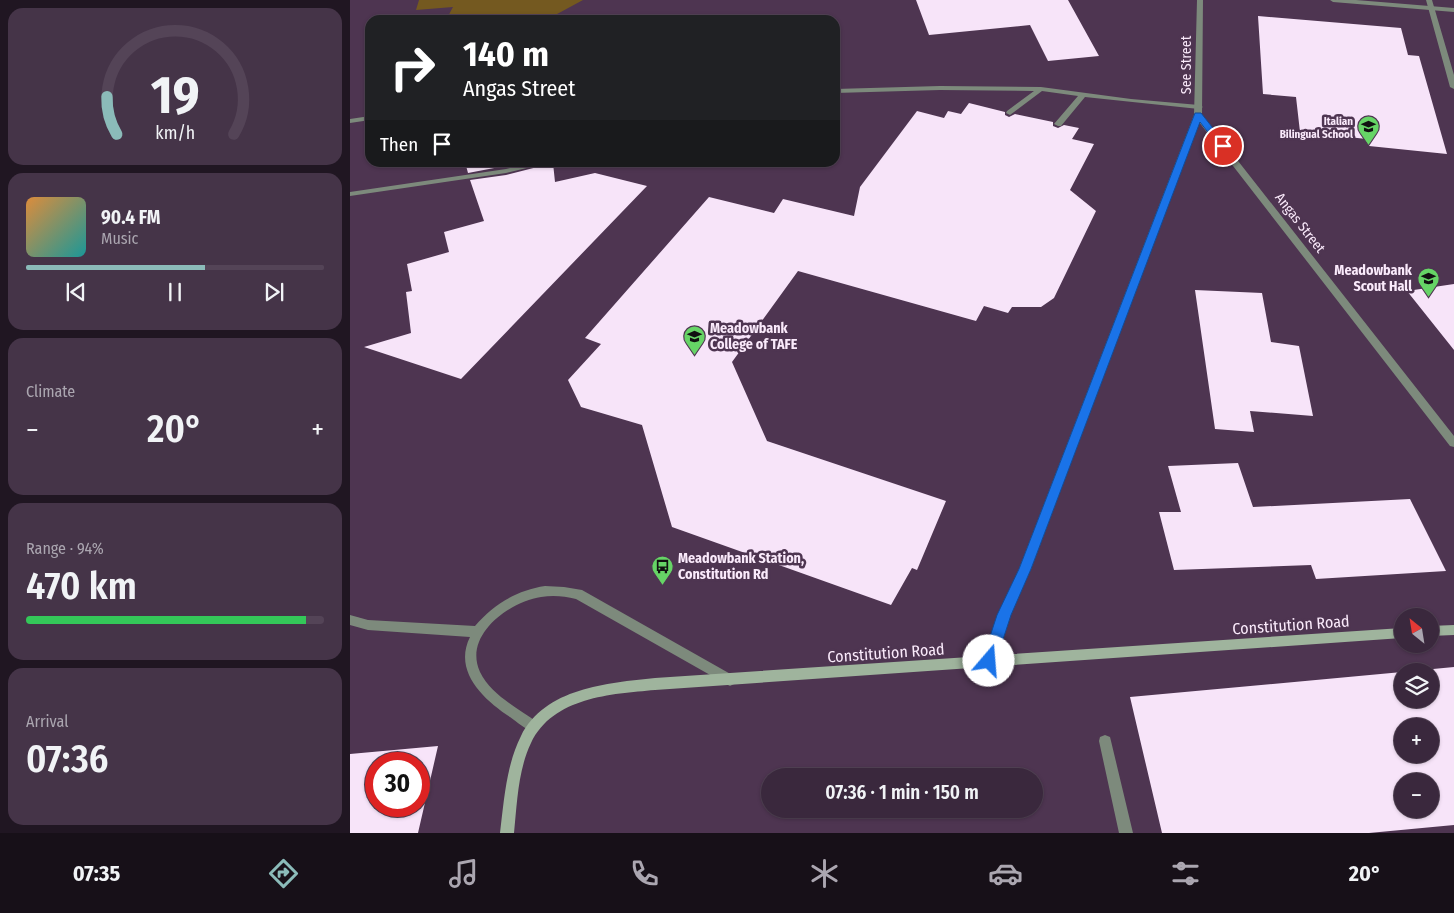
<!DOCTYPE html>
<html lang="en">
<head>
<meta charset="utf-8">
<style>
	:root { --surface:#3a283d; --page:#453448; --text:#f1f3f6; --muted:#aba6b0; --line:#544457; --accent:#8bbbb9 }
	body { margin:0; font-family:"Fira Sans Condensed",sans-serif; background:var(--page); color:var(--text); height:100vh; display:flex; flex-direction:column; font-size:19px; white-space:nowrap }
	* { box-sizing:border-box; margin:0 }
	p { font-size:16px; color:var(--muted) }
	.icon { flex:none; width:28px; height:28px; fill:none; stroke:currentColor; stroke-width:2; stroke-linecap:round; stroke-linejoin:round }
	.map { position:relative; flex:1; overflow:hidden }
	.panel { display:flex; flex-direction:column; gap:8px; padding:8px; background:#201622; width:350px }
	.panel>* { flex:none }
	.top-card { position:absolute; left:15px; top:15px; width:475px; height:152px; border-radius:15px; box-shadow:0 1px 4px #0004,0 0 0 1px var(--line); background:#202124; color:#fff; overflow:hidden }
	.needle { width:32px; rotate:330deg }
	.fabs { position:absolute; left:1044px; top:608px; display:grid; gap:10px }
	.fabs a { display:grid; place-items:center; width:45px; height:45px; border-radius:50%; background:var(--surface); box-shadow:0 1px 4px #0004,0 0 0 1px var(--line); font-size:25px }
	.speed { position:absolute; left:15px; top:752px; display:flex; gap:10px; font-size:25px; font-weight:700; text-align:center }
	.speed>* { display:grid; place-content:center; width:65px; height:65px; border-radius:50%; background:var(--surface); box-shadow:0 1px 4px #0004,0 0 0 1px var(--line); line-height:1 }
	.speed .limit { border:8px solid #d22; background:#fff; color:#111 }
	.pin { position:absolute; display:grid; place-items:center; width:42px; height:42px; color:#fff; margin:-21px; border:2px solid #fff; border-radius:50%; box-shadow:0 1px 5px #0007 }
	.me { position:absolute; width:55px; margin:-28px; rotate:18deg; stroke-linejoin:round; filter:drop-shadow(0 0 4px #0008) }
	.turn { display:flex; align-items:center; gap:18px; height:105px; padding:0 15px; font-size:22px }
	.turn .icon { width:65px; height:65px; stroke-width:2.5 }
	.turn b { display:block; font-size:35px; line-height:42px }
	.then { display:flex; align-items:center; height:48px; padding:0 15px; background:#0003; gap:10px; font-size:19px }
	.big { font-size:38px; font-weight:600; line-height:1.1 }
	.panel .tile { flex:1; display:flex; flex-direction:column; justify-content:center; gap:8px; min-width:0; padding:0 18px; border-radius:15px; background:var(--page) }
	.panel .dial { align-items:center; gap:0 }
	.dial svg { height:130px; overflow:visible; fill:none; stroke:var(--line); stroke-width:7; stroke-linecap:round; text-anchor:middle }
	.dial text { fill:var(--text); stroke:none }
	.song { display:flex; align-items:center; gap:15px }
	.cover { width:60px; height:60px; border-radius:8px; background:linear-gradient(135deg,hsl(30 70% 55%),hsl(180 70% 35%)) }
	.played { height:5px; border-radius:2px; background:linear-gradient(90deg,var(--accent) 60%,var(--line) 60%) }
	.keys { display:flex; justify-content:space-around; direction:ltr }
	.heat { display:flex; justify-content:space-between; align-items:center; font-size:28px; direction:ltr }
	.charge { height:8px; border-radius:4px; background:linear-gradient(90deg,#34c759 94%,var(--line) 0) }
	.trip { position:absolute; left:411px; top:768px; width:282px; height:50px; border-radius:25px; background:var(--surface); box-shadow:0 1px 4px #0004,0 0 0 1px var(--line); font-weight:600; line-height:50px; text-align:center }
	.tab-bar { display:flex; height:80px; justify-content:space-around; align-items:center; background:#171018; color:var(--muted) }
	.tab-bar .icon { width:35px; height:35px }
	.tab-bar .active { color:var(--accent) }
	.tab-bar b { font-size:22px; color:var(--text) }
	main { display:flex; flex:1; min-height:0 }
	.map>svg:first-child { display:block }
</style>
</head>
<body>
<main>
<section class="panel">
<div class="tile dial"><svg viewBox="0 0 100 80">
<path d="M14 69A42 42 0 1 1 86 69"/>
<path d="M14 69A42 42 0 0 1 8 46" stroke="#8bbbb9"/>
<text x="50" y="56" font-size="32" font-weight="700">19</text>
<text x="50" y="72" font-size="11">km/h</text>
</svg></div>
<div class="tile">
<div class="song"><i class="cover"></i><div><b>90.4 FM</b><p>Music</p></div></div>
<div class="played"></div>
<div class="keys"><svg class="icon" aria-label="previous" viewBox="0 0 24 24"><path d="M18 5L8 12l10 7zM5 5v14"/></svg><svg class="icon" aria-label="pause" viewBox="0 0 24 24"><path d="M8 5v14M16 5v14"/></svg><svg class="icon" aria-label="next" viewBox="0 0 24 24"><path d="M6 5l10 7-10 7zM19 5v14"/></svg></div>
</div>
<div class="tile"><p>Climate</p>
<div class="heat"><a>−</a><b class="big">20°</b><a>+</a></div>
</div>
<div class="tile"><p>Range · 94%</p><b class="big">470 km</b><div class="charge"></div></div>
<div class="tile"><p>Arrival</p><b class="big">07:36</b></div>
</section>
<div class="map">
<svg width="1104" height="833" viewBox="0 0 1104 833">
	<rect width="100%" height="100%" fill="#4e3551"/>
	<!-- green -->
	<path fill="#745920" d="M69,0H233L196,20H96L103,7L66,10Z"/>
	<!-- building -->
	<path fill="#f7e4f9" fill-rule="evenodd" d="M566,0H718L749,56L698,61L680,25L579,35Z
		M908,16L1051,28L1058,55L1069,56L1097,154L1019,146L1017,139L950,132L946,97L913,94Z
		M619,103L655,112V115L659,117L665,114L703,122V126L708,128L714,125L729,128L722,139L744,144L720,190L746,211L704,298L691,307H662L658,313L634,306L626,321L448,271L382,362L417,441L596,501L567,570L562,568L541,605L322,527L292,425L231,407L218,380L251,344L235,338L359,197L424,213L433,199L504,216L510,187L567,111L594,118L598,111L611,114Z
		M115,162H175L118,173Z
		M203,163L205,182L245,173L297,186L111,379L14,347L61,333L56,292L62,291L57,264L99,252L94,232L134,221L120,180L156,175Z
		M1104,284V350L1057,291Z
		M845,290L912,293L921,342L949,346L963,416L900,411L904,432L865,429Z
		M888,463L903,507L1060,499L1096,571L966,579L961,565L824,570L809,512H831L818,466Z
		M1104,667V825L1019,833H812L780,697L1052,672V699H1080V671H1062ZM1052,726H1080V754H1052ZM1052,781H1080V809H1052Z
		M88,746L68,833H0V754ZM26,764H69V806H26Z"/>
	<g fill="none" stroke-linecap="round" stroke-linejoin="round">
		<!-- lane -->
		<path fill="#7d8a7c" fill-rule="evenodd" d="M1076,0H1082L1104,75V89L1100,87Z
			M590,86L691,87L781,99L849,105L853,107L849,109L735,97L711,126H708L704,124L728,96L692,91L660,115L656,113L657,111L684,91L590,90L485,93V89Z
			M20,116V120L0,123V119Z
			M185,162H202L156,173L0,196V192L156,169Z
			M195,586L214,587L232,590L384,676L386,680L384,684L380,686L376,684L226,599C214,596 203,595 191,597C159,602 113,635 130,672C141,695 168,708 187,722L189,726L187,730L183,732C175,729 167,722 160,717C133,699 103,671 120,637L18,630L0,625V615L18,620L125,626C143,605 167,590 195,586Z"/>
		<!-- street -->
		<path fill="#7d8a7c" fill-rule="evenodd" d="M847,0H853L852,115L1104,436V447L1100,446L849,122L681,569L660,615L645,661L643,665L639,667L635,665L633,661L648,615L669,569L844,115Z
			M980,0H1006L1104,8V12L983,2Z
			M755,735L760,737L761,741L783,833H769L749,741L750,737Z"/>
		<!-- secondary -->
		<path fill="#9fb49d" fill-rule="evenodd" d="M1104,625V635L1080,636V626Z
			M1052,628V638L305,690C261,694 203,697 181,743C168,770 167,804 164,833H150C154,801 156,766 171,736C195,688 257,683 305,678Z"/>
	</g>
	<!-- route -->
	<path fill="#1a73e8" stroke="#114b97" d="M845,113H851L877,146L870,148L850,122L681,569L661,615L646,661L644,666L639,668L634,666L632,661L647,615L669,569Z"/>
	<!-- icons -->
	<defs>
		<symbol id="school-pin" viewBox="-11 -11 22 30"><path d="M0 17L-7.5 6A9.5 9.5 0 1 1 7.5 6Z" fill="#66d466" stroke="#4e3551"/><path d="M0-5L7-2L0 1L-7-2ZM-4 1L0 2.5L4 1V4Q0 6-4 4Z" fill="#111"/></symbol>
		<symbol id="university-pin" viewBox="-11 -11 22 30"><path d="M0 17L-7.5 6A9.5 9.5 0 1 1 7.5 6Z" fill="#66d466" stroke="#4e3551"/><path d="M0-5L7-2L0 1L-7-2ZM-4 1L0 2.5L4 1V4Q0 6-4 4Z" fill="#111"/></symbol>
		<symbol id="bus-pin" viewBox="-11 -11 22 30"><path d="M0 17L-7.5 6A9.5 9.5 0 1 1 7.5 6Z" fill="#66d466" stroke="#4e3551"/><path d="M-5-6H5V4H4V6H2V4H-2V6H-4V4H-5ZM-3.5-4V0h7V-4ZM-3.5 1.2v1.5H-2V1.2ZM2 1.2v1.5H3.5V1.2Z" fill="#111"/></symbol>
	</defs>
	<g fill-rule="evenodd">
		<use href="#school-pin" x="1006" y="114" width="25" height="34"/>
		<use href="#school-pin" x="1066" y="266" width="25" height="34"/>
		<use href="#university-pin" x="332" y="324" width="25" height="34"/>
		<use href="#bus-pin" x="300" y="554" width="25" height="34"/>
	</g>
	<g text-anchor="middle" dominant-baseline="central" stroke-width="5" stroke-linejoin="round" paint-order="stroke">
		<!-- far-poi labels -->
		<g font-size="11" font-weight="bold" fill="#faeafb" stroke="#4e3551" text-anchor="end">
			<text x="1003" y="121">Italian<tspan x="1003" dy="13">Bilingual School</tspan></text>
		</g>
		<!-- street labels -->
		<g font-size="14" fill="#faeafb" stroke="#4e3551">
			<text transform="translate(836 65) rotate(-90)">See Street</text>
			<text transform="translate(950 223) rotate(52)">Angas Street</text>
		</g>
		<!-- poi labels -->
		<g font-size="14" font-weight="bold" fill="#faeafb" stroke="#4e3551" text-anchor="start">
			<text x="1062" y="270" text-anchor="end">Meadowbank<tspan x="1062" dy="16">Scout Hall</tspan></text>
			<text x="360" y="328">Meadowbank<tspan x="360" dy="16">College of TAFE</tspan></text>
			<text x="328" y="558">Meadowbank Station,<tspan x="328" dy="16">Constitution Rd</tspan></text>
		</g>
		<!-- near-street labels -->
		<g font-size="16" fill="#faeafb" stroke="#4e3551">
			<text transform="translate(941 625) rotate(-4)">Constitution Road</text>
			<text transform="translate(536 653) rotate(-4)">Constitution Road</text>
		</g>
	</g>
</svg>
<div class="fabs">
<a><svg class="needle" viewBox="-14 -14 28 28"><path d="M0-13l5 13h-10z" fill="#e53935"/><path d="M0 13l5-13h-10z" fill="#aba6b0"/></svg></a>
<a><svg class="icon" aria-label="layers" viewBox="0 0 24 24"><path d="M12 4l9 5-9 5-9-5zM3 14l9 5 9-5"/></svg></a>
<a>+</a>
<a>−</a>
</div>
<div class="speed"><div class="limit">30</div></div>
<div class="pin" style="left:873px;top:146px;background:#d93025"><svg class="icon" aria-label="arrive" viewBox="0 0 24 24"><path d="M6 21V4h12l-3 4 3 4H6"/></svg></div>
<svg class="me" style="left:639px;top:661px" viewBox="-20 -20 40 40"><circle r="19" fill="#fff"/><path d="M0-13L10 11 0 6-10 11z" fill="#1a73e8"/></svg>
<div class="trip">07:36 · 1 min · 150 m</div>
<div class="top-card">
<div class="turn"><svg class="icon" aria-label="right" viewBox="0 0 24 24"><path d="M7 20v-9h11M14 6l5 5-5 5"/></svg><div><b>140 m</b>Angas Street</div></div>
<div class="then">Then<svg class="icon" aria-label="arrive" viewBox="0 0 24 24"><path d="M6 21V4h12l-3 4 3 4H6"/></svg></div>
</div>
</div>
</main>
<nav class="tab-bar">
<b>07:35</b>
<svg class="icon active" aria-label="directions" viewBox="0 0 24 24"><path d="M12 3l9 9-9 9-9-9zM9 14v-3h6M13 9l2 2-2 2"/></svg>
<svg class="icon" aria-label="music" viewBox="0 0 24 24"><path d="M9 18V5l10-2v13"/><circle cx="6" cy="18" r="3"/><circle cx="16" cy="16" r="3"/></svg>
<svg class="icon" aria-label="phone" viewBox="0 0 24 24"><path d="M5 4h4l2 5-3 2q2 4 5 5l2-3 5 2v4C11 20 4 13 5 4z"/></svg>
<svg class="icon" aria-label="climate" viewBox="0 0 24 24"><path d="M12 3v18M4 7l16 10M4 17L20 7"/></svg>
<svg class="icon" aria-label="car" viewBox="0 0 24 24"><path d="M5 17H2v-5l4-1 3-4h7l3 4 3 1v5h-3M9 17h6M6 11h13"/><circle cx="7" cy="17" r="2"/><circle cx="17" cy="17" r="2"/></svg>
<svg class="icon" aria-label="filters" viewBox="0 0 24 24"><path d="M4 7h16M4 17h16"/><circle cx="9" cy="7" r="2"/><circle cx="15" cy="17" r="2"/></svg>
<b>20°</b>
</nav>
</body>
</html>
